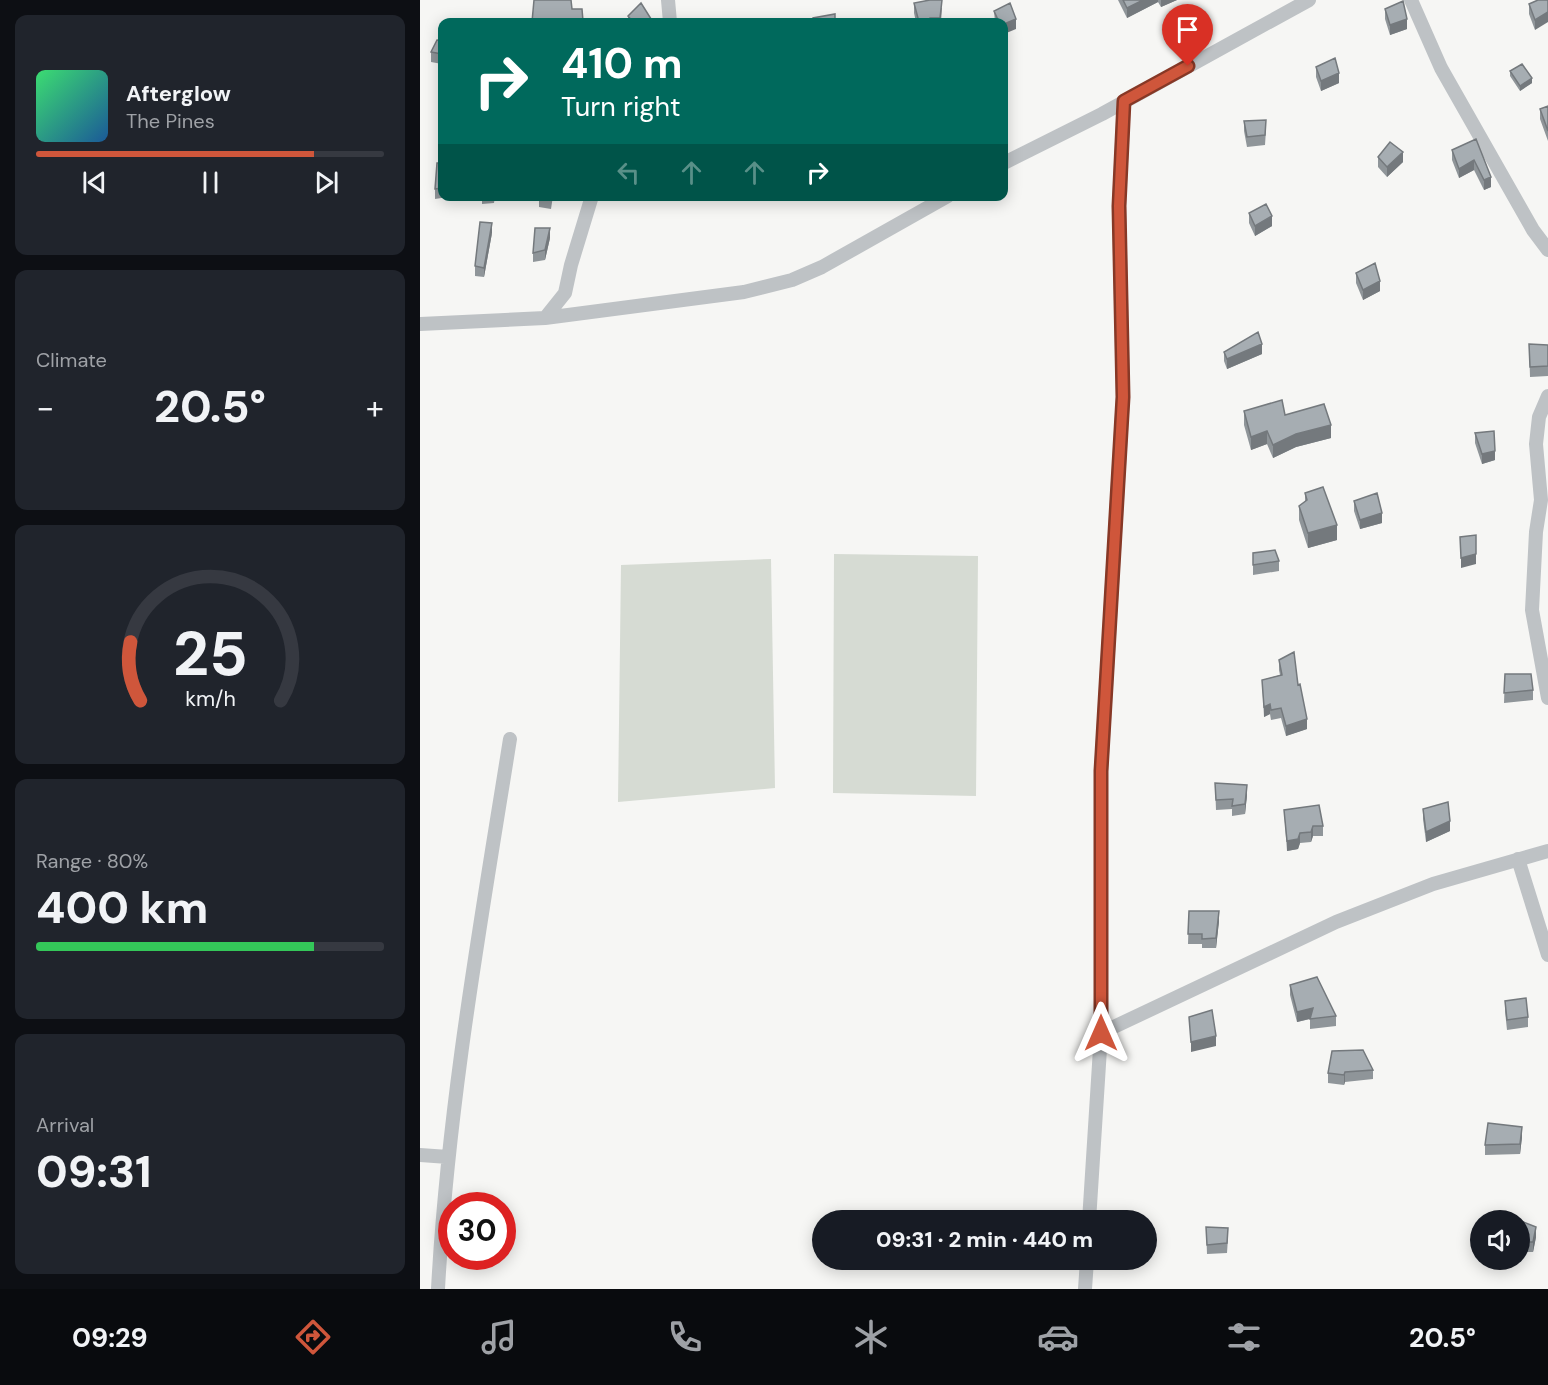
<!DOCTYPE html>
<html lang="en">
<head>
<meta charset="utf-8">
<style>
	:root { --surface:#171b24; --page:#20242c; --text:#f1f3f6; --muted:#9ea1a6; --line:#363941; --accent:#cf563b }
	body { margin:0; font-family:"DM Sans",sans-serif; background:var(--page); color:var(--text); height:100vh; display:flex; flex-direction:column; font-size:22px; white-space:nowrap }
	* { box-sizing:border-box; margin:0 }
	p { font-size:20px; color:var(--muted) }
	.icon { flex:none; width:33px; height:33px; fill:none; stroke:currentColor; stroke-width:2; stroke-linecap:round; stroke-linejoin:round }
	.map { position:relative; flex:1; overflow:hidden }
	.drawer { display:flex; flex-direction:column; gap:15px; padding:15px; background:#0d0f14; width:420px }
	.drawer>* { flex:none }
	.banner { position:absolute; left:18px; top:18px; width:570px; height:183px; border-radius:12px; box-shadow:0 3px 15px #0003; background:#00695c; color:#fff; overflow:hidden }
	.fabs { position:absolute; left:1050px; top:1210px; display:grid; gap:12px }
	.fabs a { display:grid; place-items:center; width:60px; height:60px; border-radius:50%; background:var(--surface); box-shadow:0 3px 15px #0003; font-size:30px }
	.speed { position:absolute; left:18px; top:1192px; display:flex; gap:12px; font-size:30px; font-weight:700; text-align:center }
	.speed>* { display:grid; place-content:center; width:78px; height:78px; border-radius:50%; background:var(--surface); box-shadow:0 3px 15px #0003; line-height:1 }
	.speed .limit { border:9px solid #d22; background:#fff; color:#111 }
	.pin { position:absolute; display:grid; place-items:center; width:51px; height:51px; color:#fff; margin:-62px -26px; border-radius:50% 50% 50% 0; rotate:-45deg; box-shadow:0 0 6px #0007 }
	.pin .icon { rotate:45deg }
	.me { position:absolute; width:66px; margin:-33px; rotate:0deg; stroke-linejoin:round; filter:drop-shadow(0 0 4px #0008) }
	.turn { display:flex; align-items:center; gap:21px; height:126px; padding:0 24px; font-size:27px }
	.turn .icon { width:78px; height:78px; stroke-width:2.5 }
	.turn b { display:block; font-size:42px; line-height:51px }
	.lanes { display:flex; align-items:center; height:57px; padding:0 24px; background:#0003; justify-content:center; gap:30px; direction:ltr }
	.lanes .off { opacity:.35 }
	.big { font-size:45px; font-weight:800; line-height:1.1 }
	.drawer .tile { flex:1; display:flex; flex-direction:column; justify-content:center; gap:9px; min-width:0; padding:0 21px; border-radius:12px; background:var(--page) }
	.drawer .dial { align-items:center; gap:0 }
	.dial svg { height:156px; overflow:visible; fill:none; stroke:var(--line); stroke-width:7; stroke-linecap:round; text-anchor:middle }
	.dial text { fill:var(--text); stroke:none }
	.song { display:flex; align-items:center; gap:18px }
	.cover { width:72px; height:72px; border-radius:9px; background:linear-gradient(135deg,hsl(140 70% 55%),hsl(210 70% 35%)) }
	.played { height:6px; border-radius:3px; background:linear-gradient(90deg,var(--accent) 80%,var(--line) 80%) }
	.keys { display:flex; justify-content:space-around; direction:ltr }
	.heat { display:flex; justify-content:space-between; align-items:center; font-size:33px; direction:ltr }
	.charge { height:9px; border-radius:4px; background:linear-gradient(90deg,#34c759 80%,var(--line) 0) }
	.trip { position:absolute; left:392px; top:1210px; width:345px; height:60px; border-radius:30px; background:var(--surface); box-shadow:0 3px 15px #0003; font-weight:800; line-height:60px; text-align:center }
	.menu { display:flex; height:96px; justify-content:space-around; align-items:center; background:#090b0e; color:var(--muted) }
	.menu .icon { width:42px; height:42px }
	.menu .on { color:var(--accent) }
	.menu b { font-size:27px; color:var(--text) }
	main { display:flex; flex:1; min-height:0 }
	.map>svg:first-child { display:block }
</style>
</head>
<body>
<main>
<section class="drawer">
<div class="tile">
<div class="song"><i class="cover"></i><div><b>Afterglow</b><p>The Pines</p></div></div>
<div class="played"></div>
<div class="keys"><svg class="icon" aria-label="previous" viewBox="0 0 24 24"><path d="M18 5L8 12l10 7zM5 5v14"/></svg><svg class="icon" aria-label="pause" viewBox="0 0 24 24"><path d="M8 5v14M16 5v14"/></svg><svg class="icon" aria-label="next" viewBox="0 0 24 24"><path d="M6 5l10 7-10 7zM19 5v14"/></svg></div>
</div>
<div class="tile"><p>Climate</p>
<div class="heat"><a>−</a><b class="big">20.5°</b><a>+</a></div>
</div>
<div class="tile dial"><svg viewBox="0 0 100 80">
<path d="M14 69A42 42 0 1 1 86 69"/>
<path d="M14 69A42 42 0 0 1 9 39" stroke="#cf563b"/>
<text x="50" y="56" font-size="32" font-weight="700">25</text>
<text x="50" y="72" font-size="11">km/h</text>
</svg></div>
<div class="tile"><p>Range · 80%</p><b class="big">400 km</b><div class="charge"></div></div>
<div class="tile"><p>Arrival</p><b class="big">09:31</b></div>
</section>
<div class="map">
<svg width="1128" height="1289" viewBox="0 0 1128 1289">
	<rect width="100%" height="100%" fill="#f6f6f4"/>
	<!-- green -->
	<path fill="#d6dbd3" d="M414,554L558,556L556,796L413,793Z
		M351,559L355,788L198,802L201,565Z"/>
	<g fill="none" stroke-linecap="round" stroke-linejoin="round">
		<!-- street -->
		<path stroke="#bec2c5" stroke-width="14" d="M248,0L250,22
			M991,0L1021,68L1113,230L1128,250
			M584,163L682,114L889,0
			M125,318L145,293L151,265L172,196
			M0,324L125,318L324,292L372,280L402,267L528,196
			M1128,396L1119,417L1116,444L1121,500L1116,532L1112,610L1128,698
			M1098,859L1128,955
			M681,1033L916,922L1013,884L1128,851
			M0,1155L28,1157
			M669,1221L681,1033V772L703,397L699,205L704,101
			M18,1289C28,1104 61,921 90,739
			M665,1289L667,1260"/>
	</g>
	<!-- wall -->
	<path fill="#8f9599" d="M698,0H757L741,7L738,2L707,18Z
		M1118,0L1115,30L1109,14V4Z
		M494,3L522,8L521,22H496L494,13Z
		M152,9H162L163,22H112Z
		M965,9L987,29L970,35L965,19Z
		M574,11L596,29L584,22H575Z
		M208,16L233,22H208Z
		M22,41V64L11,62V52Z
		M896,67L919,83L901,91L896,77Z
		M1090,71L1112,83L1100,91L1090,76Z
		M1128,106V141L1120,119V109Z
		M824,121L846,130L845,145L827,147L824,131Z
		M1056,139L1071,187L1064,190L1054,170L1039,178L1032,160V150Z
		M958,157L983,162L967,177L958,167Z
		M22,163V196L28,197L15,199V189Z
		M62,196H75L74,203L62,204Z
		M119,196H133L131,209L119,207Z
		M829,213L852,226L835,236L829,223Z
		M72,233L64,277L55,276V266Z
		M130,238L125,260L113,262V253Z
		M936,273L960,291L943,300L936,283Z
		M1109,344L1128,350V376L1110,377Z
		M804,352L842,354L807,369L804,361Z
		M824,411L865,415L911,438L876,447L853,458L847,444L831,450L824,425Z
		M1055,433L1075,460L1062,464L1055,443Z
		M885,493L917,540L888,548L879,520V506L885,502Z
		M934,501L962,523L940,529L934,511Z
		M833,553L859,561V571L833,575Z
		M859,660L878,685L887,729L866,736L861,718L851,720L850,714L844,717L842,680L860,675L859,670Z
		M1085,674L1113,690V700L1084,703Z
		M795,783L827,795L825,814L812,816V809L796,810Z
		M1003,809L1030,831L1006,842L1003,819Z
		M864,810L903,826V836H893L891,842L880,843L878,849L867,851Z
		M769,911L799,921L796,948H782V944H768Z
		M870,985L916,1016V1026L890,1029V1019L877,1022L870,995Z
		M1085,1001L1108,1017V1027L1087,1030L1085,1011Z
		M953,1070V1079L925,1082L924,1085L908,1083V1073Z
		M1102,1137L1100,1154L1065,1155V1145Z
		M786,1227L808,1238L807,1253L787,1254Z
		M1100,1229L1116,1237L1113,1252H1100Z"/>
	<!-- shaded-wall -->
	<path fill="#74797d" d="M723,0H738V2L707,18V8Z
		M741,0H757L741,7Z
		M1128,12V22L1115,30V20Z
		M596,19V29L584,34V24Z
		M987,19V29L970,35V25Z
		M919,73V83L901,91V81Z
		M1112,78V83L1100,91V86Z
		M983,152V162L967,177V167Z
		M1054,160V170L1039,178V169Z
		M1071,177V187L1064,190V180Z
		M852,216V226L835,236V226Z
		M72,223V233L64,277V268Z
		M130,228V238L125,260V250Z
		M960,281V291L943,300V290Z
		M842,344V354L807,369V359Z
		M911,425V438L876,447L853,458V445L876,434Z
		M847,431V444L831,450V437Z
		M1075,451V460L1062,464V454Z
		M962,513V523L940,529V520Z
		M917,525V540L888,548V533Z
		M1056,544V564L1041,568V558Z
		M850,704V714L844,717V707Z
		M887,719V729L866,736V726Z
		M827,785V795L825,814V804Z
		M1030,821V831L1006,842V832Z
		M893,826V836L891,842V832Z
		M880,833V843L878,849L867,851V841Z
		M799,911V921L796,948V938Z
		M893,1008V1018L877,1022V1012Z
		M796,1036V1046L771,1052V1042Z
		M925,1072V1082L924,1085V1075Z
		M1102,1127V1137L1100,1154V1144Z
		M1116,1227V1237L1113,1252V1242Z"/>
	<!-- building -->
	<path fill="#a6adb2" stroke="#74797d" stroke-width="1.5" d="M114,0H151L152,9H162L163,21L112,22Z
		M510,0H522L520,18H510L509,22H499L494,3Z
		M703,0H723L707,8Z
		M1118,0H1128V12L1115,20L1109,4Z
		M983,1L987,19L970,25L965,9Z
		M221,3L233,22H213L208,16Z
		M590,3L596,19L584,24V22H579L574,11Z
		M415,14V22H393V18Z
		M17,40L22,41V54L11,52Z
		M915,58L919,73L901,81L896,67Z
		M1102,64L1112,78L1100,86L1090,71Z
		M1128,106V131L1120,109Z
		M846,120L845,135L827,137L824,121Z
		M1056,139L1071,177L1064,180L1054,160L1039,169L1032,150Z
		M970,142L983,152L967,167L958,157Z
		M17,163H22V188L15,189Z
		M119,196H131V199Z
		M846,204L852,216L835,226L829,213Z
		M60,222L72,223L64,268L55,266Z
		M115,228H130L125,250L113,253Z
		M955,263L960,281L943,290L936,273Z
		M838,332L842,344L807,359L804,352Z
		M1109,344L1128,345V366L1110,367Z
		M862,400L865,415L904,404L911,425L876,434L853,445L847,431L831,437L824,411Z
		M1074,431L1075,451L1062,454L1055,433Z
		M903,487L917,525L888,533L879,506L887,500L885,493Z
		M957,493L962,513L940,520L934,501Z
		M1056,535V554L1041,558L1040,537Z
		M855,550L859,561L833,565V553Z
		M874,652L878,685L880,684L887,719L866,726L861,708L851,710L850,704L844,707L842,680L862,675L859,660Z
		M1085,674H1111L1113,690L1084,693Z
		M795,783L827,785L825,804L812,806L813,799L796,800Z
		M1028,802L1030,821L1006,832L1003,809Z
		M899,805L903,826H893L891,832L880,833L878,839L867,841L864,810Z
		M769,911H799L796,938L782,939V934H768Z
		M897,977L916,1016L890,1019L893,1008L877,1012L870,985Z
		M1106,998L1108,1017L1087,1020L1085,1001Z
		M792,1010L796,1036L771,1042L769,1017Z
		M943,1050L953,1070L925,1072L924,1075L908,1073L912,1051Z
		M1068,1123L1102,1127L1100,1144L1065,1145Z
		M1101,1221L1116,1227L1113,1242H1100V1229Z
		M786,1227L808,1228L807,1243L787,1245Z"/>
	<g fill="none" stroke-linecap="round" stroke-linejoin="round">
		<defs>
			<path id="route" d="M681,1033V771L703,397L699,206L704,101L768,66"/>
		</defs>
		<!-- route casing -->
		<use href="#route" stroke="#873826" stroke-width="15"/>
		<!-- route -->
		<use href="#route" stroke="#cf563b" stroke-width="10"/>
	</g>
</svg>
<div class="fabs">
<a><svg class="icon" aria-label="sound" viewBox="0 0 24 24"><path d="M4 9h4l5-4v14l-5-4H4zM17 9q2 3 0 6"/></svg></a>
</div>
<div class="speed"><div class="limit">30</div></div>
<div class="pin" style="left:768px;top:66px;background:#d93025"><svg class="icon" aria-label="arrive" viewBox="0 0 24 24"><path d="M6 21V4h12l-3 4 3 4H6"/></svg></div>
<svg class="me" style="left:681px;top:1033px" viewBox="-20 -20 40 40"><path d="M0-17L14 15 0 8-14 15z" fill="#cf563b" stroke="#fff" stroke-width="4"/></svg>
<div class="trip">09:31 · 2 min · 440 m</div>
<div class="banner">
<div class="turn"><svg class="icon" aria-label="right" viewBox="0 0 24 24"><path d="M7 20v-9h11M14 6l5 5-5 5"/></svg><div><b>410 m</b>Turn right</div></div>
<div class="lanes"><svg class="icon off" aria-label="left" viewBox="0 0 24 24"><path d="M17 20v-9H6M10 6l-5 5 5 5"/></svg><svg class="icon off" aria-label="ahead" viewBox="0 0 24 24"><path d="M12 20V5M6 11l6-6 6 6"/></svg><svg class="icon off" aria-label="ahead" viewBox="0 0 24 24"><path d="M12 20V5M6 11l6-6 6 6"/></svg><svg class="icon" aria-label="right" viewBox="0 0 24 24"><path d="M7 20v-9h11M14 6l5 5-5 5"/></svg></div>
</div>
</div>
</main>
<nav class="menu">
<b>09:29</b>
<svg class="icon on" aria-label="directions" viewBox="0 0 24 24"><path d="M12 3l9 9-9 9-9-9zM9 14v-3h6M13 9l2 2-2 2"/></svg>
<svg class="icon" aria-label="music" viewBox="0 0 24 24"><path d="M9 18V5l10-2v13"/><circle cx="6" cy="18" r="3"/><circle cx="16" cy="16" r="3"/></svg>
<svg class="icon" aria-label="phone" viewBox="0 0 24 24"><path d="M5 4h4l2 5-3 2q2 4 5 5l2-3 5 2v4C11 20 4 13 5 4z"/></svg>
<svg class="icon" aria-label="climate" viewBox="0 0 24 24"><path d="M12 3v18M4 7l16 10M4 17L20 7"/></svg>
<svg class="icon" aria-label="car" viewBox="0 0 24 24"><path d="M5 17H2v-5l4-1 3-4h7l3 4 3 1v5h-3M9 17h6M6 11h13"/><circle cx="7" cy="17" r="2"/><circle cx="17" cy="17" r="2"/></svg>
<svg class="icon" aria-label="filters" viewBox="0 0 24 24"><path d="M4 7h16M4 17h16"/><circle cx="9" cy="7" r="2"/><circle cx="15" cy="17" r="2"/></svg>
<b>20.5°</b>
</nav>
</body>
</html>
